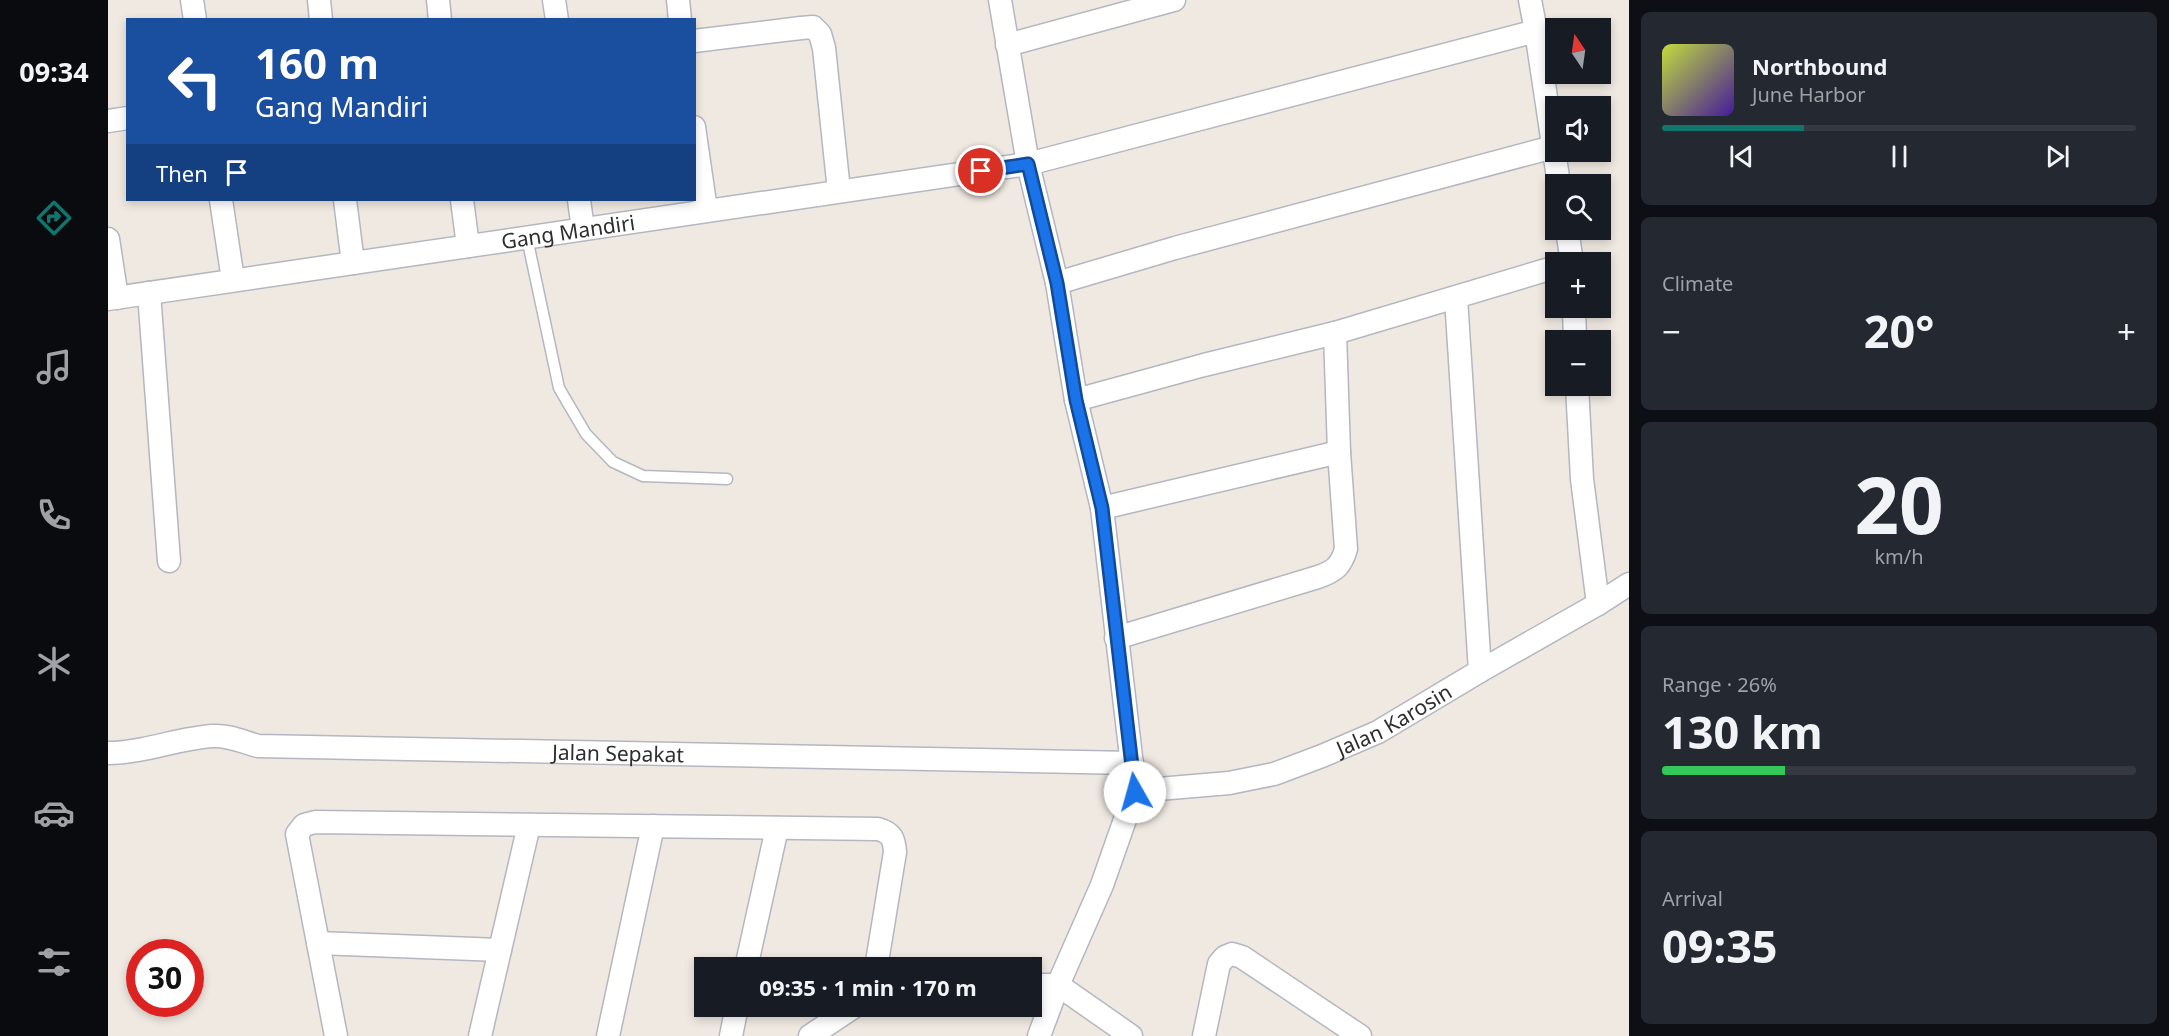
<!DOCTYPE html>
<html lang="en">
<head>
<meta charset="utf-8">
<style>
	:root { --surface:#171b24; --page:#242831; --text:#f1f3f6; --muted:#9ea1a6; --line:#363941; --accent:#0f766e }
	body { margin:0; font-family:"Noto Sans",sans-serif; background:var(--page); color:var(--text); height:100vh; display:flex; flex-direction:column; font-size:22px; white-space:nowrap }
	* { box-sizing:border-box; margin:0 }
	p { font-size:20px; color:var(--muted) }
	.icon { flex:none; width:33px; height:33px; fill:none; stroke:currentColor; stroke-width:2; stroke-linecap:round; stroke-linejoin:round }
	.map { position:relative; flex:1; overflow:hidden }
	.drawer { display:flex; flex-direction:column; gap:12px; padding:12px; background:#0d0f14; width:540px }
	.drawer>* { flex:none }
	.top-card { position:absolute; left:18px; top:18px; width:570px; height:183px; border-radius:0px; box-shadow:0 3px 9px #0003; background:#1a4fa0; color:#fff; overflow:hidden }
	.needle { width:39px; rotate:347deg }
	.controls { position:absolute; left:1437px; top:18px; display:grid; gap:12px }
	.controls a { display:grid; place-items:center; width:66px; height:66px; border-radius:0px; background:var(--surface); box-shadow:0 3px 9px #0003; font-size:30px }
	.speed { position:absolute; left:18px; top:939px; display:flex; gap:12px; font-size:30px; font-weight:700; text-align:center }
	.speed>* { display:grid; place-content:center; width:78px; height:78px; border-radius:50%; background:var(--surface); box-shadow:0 3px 9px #0003; line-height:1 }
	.speed .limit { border:9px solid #d22; background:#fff; color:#111 }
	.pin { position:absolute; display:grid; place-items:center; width:51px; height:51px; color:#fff; margin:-26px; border:3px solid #fff; border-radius:50%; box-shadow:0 2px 6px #0007 }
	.me { position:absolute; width:66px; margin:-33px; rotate:353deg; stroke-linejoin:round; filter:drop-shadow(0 0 4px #0008) }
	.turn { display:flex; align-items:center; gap:21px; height:126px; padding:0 30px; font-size:27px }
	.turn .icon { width:78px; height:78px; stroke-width:2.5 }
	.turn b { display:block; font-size:42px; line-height:51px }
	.then { display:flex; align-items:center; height:57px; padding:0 30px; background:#0003; gap:12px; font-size:22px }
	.big { font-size:45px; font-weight:700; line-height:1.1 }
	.drawer .widget { flex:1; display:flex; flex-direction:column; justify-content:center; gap:9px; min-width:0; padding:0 21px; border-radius:9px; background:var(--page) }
	.drawer .dial { align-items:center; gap:0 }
	.dial b { font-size:78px; line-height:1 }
	.song { display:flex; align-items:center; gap:18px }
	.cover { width:72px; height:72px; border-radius:9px; background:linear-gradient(135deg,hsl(70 70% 55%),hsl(260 70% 35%)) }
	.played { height:6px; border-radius:3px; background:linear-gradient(90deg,var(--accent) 30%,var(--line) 30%) }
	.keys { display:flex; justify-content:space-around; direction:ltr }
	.heat { display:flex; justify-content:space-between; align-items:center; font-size:33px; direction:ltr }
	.charge { height:9px; border-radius:4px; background:linear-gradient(90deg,#34c759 26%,var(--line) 0) }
	.trip { position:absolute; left:586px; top:957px; width:348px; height:60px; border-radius:0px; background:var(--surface); box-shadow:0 3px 9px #0003; font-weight:700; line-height:60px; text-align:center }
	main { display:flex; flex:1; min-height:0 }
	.tab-bar { display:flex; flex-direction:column; width:108px; justify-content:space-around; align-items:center; background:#090b0e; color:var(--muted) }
	.tab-bar .icon { width:42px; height:42px }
	.tab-bar .active { color:var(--accent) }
	.tab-bar b { font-size:27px; color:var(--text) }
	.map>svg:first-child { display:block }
</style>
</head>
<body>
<main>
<nav class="tab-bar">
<b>09:34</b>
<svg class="icon active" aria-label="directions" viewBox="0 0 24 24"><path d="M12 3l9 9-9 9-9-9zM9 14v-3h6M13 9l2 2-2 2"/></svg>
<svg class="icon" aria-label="music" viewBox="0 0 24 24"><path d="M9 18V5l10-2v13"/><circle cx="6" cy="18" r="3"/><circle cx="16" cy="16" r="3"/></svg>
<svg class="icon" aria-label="phone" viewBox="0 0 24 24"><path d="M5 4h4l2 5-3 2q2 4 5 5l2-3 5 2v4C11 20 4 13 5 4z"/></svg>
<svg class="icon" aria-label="climate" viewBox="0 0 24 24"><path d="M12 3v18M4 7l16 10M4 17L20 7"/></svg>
<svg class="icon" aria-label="car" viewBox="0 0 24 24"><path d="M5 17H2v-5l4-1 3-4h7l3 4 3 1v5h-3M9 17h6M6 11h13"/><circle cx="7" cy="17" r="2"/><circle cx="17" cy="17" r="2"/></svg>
<svg class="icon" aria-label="filters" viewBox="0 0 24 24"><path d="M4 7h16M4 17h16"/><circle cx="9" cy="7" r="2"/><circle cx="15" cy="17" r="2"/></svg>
</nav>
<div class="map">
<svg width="1521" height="1036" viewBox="0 0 1521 1036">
	<rect width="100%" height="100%" fill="#efe9e1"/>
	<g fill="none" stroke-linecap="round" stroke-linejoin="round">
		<defs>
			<path id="service" d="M419,238L451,388L478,434L505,462L535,476L619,479"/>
			<g id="minor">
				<path d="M84,0L87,20"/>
				<path d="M211,0L213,20"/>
				<path d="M330,0L332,20"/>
				<path d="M446,0L449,20"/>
				<path d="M570,0L572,20"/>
				<path d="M892,0L920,164L949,283L968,400L994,508L1027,791L994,885L950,985L931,1036"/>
				<path d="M1422,0L1428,31"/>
				<path d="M586,41L693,28L705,27L712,34L716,48L731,191"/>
				<path d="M899,45L1066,0"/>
				<path d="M0,121L20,118"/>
				<path d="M586,127L598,210"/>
				<path d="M113,200L125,280"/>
				<path d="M237,200L245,263"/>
				<path d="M354,200L360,246"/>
				<path d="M471,200L475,229"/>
				<path d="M1459,230L1464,262"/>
				<path d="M0,239L9,298"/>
				<path d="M949,283L1067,248L1445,147"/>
				<path d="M41,293L61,561"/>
				<path d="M1348,298L1372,671"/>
				<path id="s1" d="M0,299L920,164L1428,31L1451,184"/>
				<path d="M1466,308L1467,340"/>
				<path d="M1469,386L1474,479L1490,604"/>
				<path d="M968,400L1096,365L1227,333"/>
				<path d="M994,508L1231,452"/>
				<path d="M1008,638L1210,577C1227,571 1233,566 1238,549L1231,452L1227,333L1448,267"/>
				<path id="s2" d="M0,753C36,753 70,738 105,736C121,735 135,742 150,746L1024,763"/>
				<path id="s3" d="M1027,791L1121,783L1166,774L1214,756L1270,732L1372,671L1490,604L1521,584"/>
				<path d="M210,943L392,950"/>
				<path d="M638,968L669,828"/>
				<path d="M924,985H950L1023,1036"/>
				<path d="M228,1036L189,834L196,825L207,822L770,829C784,833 786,839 787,852L768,968"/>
				<path d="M372,1036L421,825"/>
				<path d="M500,1036L545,826"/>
				<path d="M623,1036L629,1006"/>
				<path d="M702,1036L747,1006"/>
				<path d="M1096,1036L1111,964L1117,957L1124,954L1134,957L1252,1036"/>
			</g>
		</defs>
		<!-- service casing -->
		<use href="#service" stroke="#b4b7c1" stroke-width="13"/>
		<!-- minor casing -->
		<use href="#minor" stroke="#b4b7c1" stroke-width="25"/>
		<!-- service -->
		<use href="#service" stroke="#fff" stroke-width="10"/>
		<!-- minor -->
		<use href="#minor" stroke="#fff" stroke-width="22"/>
	</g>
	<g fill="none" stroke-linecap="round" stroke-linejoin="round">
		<defs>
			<path id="route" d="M873,171L920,164L949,283L968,400L994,508L1027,792"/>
		</defs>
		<!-- route casing -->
		<use href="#route" stroke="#114b97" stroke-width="15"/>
		<!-- route -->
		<use href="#route" stroke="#1a73e8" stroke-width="10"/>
	</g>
	<g text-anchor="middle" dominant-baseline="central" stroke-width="4.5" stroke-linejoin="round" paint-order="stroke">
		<!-- street labels -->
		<g font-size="21" fill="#2e2e2e" stroke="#fff">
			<text stroke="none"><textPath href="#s1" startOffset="465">Gang Mandiri</textPath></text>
			<text stroke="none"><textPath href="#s3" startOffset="272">Jalan Karosin</textPath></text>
			<text stroke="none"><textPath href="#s2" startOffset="513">Jalan Sepakat</textPath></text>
		</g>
	</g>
</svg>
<div class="controls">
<a><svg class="needle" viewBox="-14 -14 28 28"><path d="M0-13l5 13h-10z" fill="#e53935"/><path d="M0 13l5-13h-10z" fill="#9ea1a6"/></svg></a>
<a><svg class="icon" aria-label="sound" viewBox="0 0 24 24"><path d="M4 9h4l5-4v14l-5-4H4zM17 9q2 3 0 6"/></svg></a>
<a><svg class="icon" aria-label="search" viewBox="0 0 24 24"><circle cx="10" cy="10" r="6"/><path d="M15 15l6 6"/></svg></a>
<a>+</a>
<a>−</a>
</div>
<div class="speed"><div class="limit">30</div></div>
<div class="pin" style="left:873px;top:171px;background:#d93025"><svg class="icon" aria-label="arrive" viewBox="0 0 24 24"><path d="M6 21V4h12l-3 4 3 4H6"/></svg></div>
<svg class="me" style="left:1027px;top:792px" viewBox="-20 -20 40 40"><circle r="19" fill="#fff"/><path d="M0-13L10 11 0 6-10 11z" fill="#1a73e8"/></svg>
<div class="trip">09:35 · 1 min · 170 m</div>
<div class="top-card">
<div class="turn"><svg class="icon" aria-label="left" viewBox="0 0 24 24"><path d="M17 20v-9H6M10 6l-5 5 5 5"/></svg><div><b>160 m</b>Gang Mandiri</div></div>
<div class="then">Then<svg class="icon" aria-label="arrive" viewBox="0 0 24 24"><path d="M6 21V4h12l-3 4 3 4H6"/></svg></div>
</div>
</div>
<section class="drawer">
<div class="widget">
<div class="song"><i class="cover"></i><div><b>Northbound</b><p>June Harbor</p></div></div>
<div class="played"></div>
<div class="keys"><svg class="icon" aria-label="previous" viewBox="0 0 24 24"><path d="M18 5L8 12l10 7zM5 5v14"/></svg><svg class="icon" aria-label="pause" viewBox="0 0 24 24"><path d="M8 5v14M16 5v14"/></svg><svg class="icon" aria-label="next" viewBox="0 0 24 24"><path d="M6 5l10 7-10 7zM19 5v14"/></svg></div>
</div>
<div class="widget"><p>Climate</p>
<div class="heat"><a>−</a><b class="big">20°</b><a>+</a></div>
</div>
<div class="widget dial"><b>20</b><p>km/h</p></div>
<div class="widget"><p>Range · 26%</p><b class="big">130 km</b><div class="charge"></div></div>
<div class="widget"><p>Arrival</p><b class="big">09:35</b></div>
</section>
</main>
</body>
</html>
